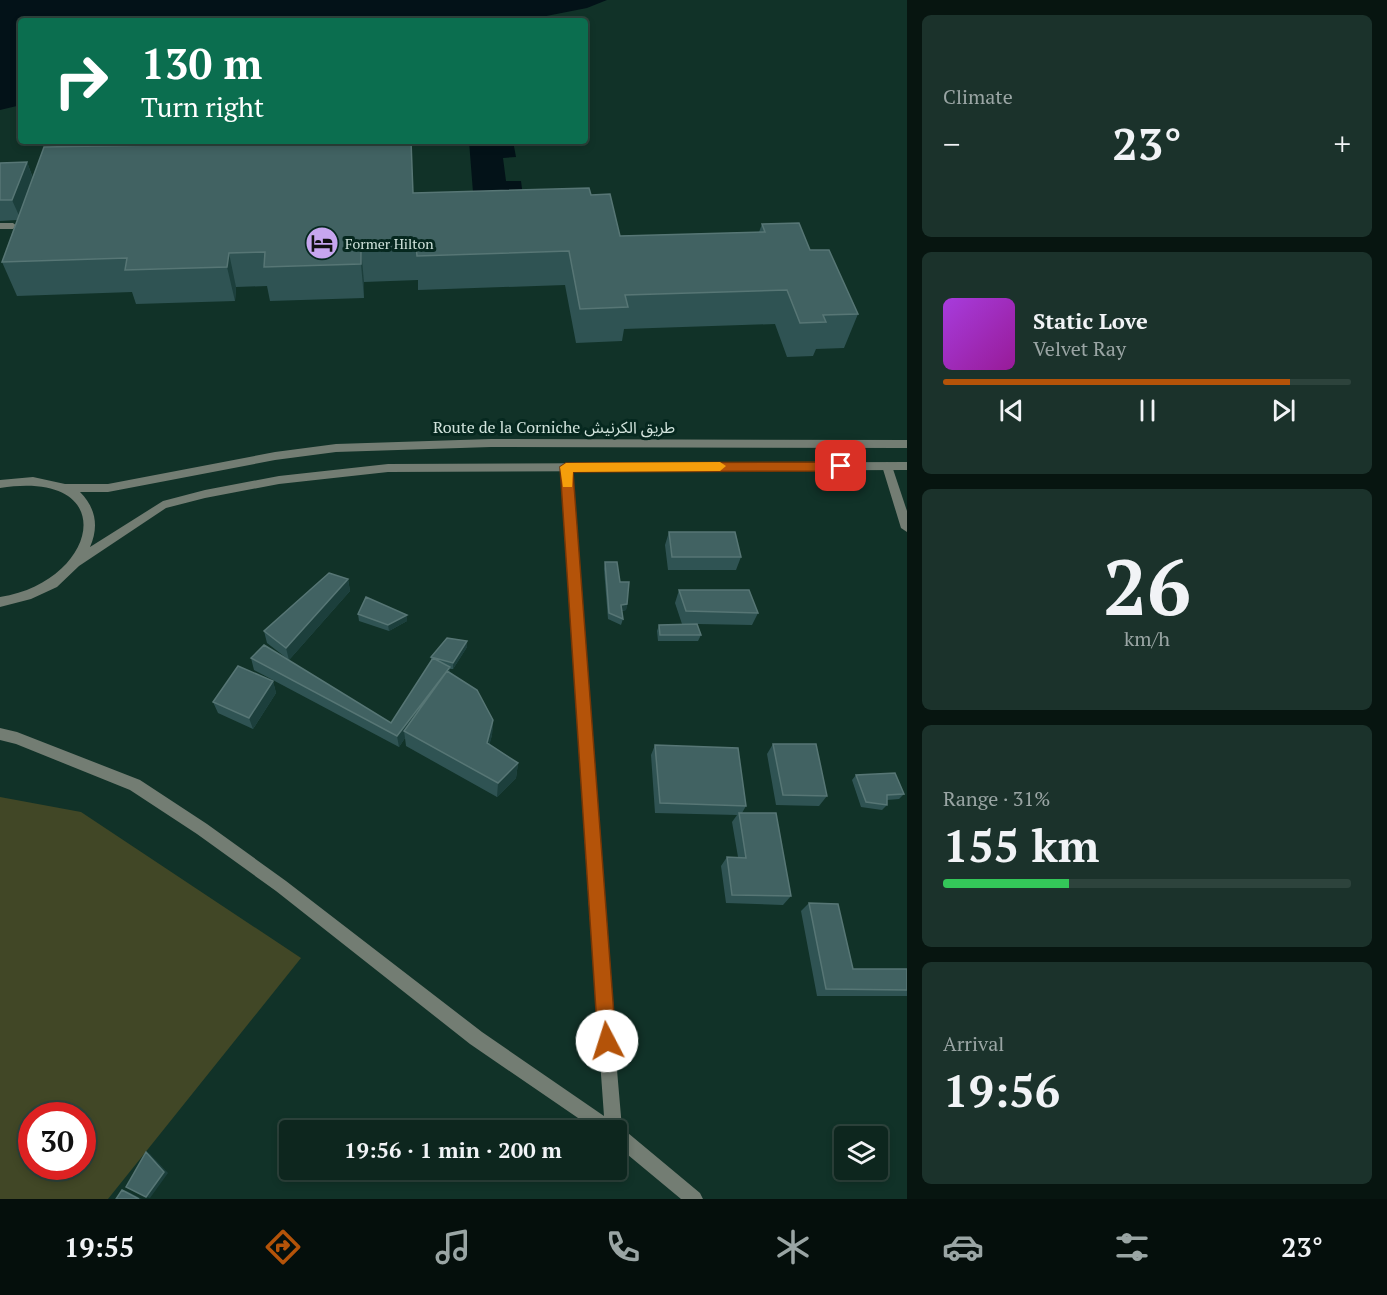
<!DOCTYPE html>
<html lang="en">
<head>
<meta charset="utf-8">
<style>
	:root { --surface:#0d261e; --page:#1b322b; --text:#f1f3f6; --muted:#9aa5a4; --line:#2d433c; --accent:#b45309 }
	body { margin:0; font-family:"PT Serif","Noto Sans Arabic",serif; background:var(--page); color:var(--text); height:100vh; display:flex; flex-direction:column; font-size:22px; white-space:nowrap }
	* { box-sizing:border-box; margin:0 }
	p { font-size:20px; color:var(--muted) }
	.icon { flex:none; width:33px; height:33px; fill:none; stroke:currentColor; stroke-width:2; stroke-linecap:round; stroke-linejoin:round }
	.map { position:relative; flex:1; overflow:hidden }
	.details { display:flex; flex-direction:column; gap:15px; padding:15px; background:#071510; width:480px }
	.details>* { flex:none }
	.hud { position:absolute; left:18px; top:18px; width:570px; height:126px; border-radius:6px; box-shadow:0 3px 9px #0003,0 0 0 2px var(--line); background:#0b6e4f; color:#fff; overflow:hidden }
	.fabs { position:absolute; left:834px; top:1126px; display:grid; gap:12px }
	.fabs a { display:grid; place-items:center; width:54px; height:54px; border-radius:6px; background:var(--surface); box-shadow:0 3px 9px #0003,0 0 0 2px var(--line); font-size:30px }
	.speed { position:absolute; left:18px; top:1102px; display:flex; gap:12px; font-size:30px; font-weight:700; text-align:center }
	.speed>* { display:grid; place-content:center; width:78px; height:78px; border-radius:50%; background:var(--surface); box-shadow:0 3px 9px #0003,0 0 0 2px var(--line); line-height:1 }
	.speed .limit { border:9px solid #d22; background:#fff; color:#111 }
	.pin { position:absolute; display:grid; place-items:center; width:51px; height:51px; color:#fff; margin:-26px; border-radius:12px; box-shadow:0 3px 9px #0006 }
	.me { position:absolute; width:66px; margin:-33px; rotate:355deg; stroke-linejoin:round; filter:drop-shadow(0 0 4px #0008) }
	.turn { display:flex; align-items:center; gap:21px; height:126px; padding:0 24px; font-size:27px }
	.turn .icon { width:78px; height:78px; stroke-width:2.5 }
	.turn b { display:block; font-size:42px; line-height:51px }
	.big { font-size:45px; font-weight:700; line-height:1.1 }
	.details .tile { flex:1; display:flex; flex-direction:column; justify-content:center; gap:9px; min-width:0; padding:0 21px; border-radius:9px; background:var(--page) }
	.details .dial { align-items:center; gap:0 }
	.dial b { font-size:78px; line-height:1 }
	.song { display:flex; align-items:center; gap:18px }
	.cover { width:72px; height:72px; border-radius:9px; background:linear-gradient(135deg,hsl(280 70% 55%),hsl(300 70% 35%)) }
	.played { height:6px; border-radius:3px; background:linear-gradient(90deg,var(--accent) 85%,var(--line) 85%) }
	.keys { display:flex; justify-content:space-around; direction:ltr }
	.heat { display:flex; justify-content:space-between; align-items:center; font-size:33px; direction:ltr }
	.charge { height:9px; border-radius:4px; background:linear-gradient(90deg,#34c759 31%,var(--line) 0) }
	.trip { position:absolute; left:279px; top:1120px; width:348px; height:60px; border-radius:6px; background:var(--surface); box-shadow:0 3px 9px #0003,0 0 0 2px var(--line); font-weight:700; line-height:60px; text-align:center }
	.tabs { display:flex; height:96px; justify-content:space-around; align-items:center; background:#050f0c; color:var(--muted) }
	.tabs .icon { width:42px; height:42px }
	.tabs .current { color:var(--accent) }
	.tabs b { font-size:27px; color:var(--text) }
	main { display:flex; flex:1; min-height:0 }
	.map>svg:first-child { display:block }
</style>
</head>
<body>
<main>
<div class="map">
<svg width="907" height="1199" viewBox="0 0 907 1199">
	<rect width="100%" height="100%" fill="#113228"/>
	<!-- green -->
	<path fill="#414726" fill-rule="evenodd" d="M0,797L81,812L301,958L108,1199H0ZM32,1116H82V1167H32Z"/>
	<!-- water -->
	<path fill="#031218" d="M0,0H607L587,8L521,21H21V105L0,110Z
		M469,141H513L516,157L503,158L506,181H521L524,204L474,205Z"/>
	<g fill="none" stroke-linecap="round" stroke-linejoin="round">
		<!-- service -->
		<path fill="#737d73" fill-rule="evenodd" d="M0,223H13L17,226L13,229H0Z"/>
		<!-- minor -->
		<path fill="#737d73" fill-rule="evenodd" d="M887,462L892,466L907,511V532L901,528L882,466Z
			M566,463L571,467L603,907L622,1128L700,1193L703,1199H681L616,1145V1131H597L470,1044L276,891L197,834L130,790L16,744L0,740V728L17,732L140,780L207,824L286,881L482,1032L604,1116L589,907L561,467Z"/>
		<!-- tertiary -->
		<path fill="#737d73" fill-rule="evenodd" d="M491,439L907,440V448L491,447L336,452L275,460L108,492H80C96,508 99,527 90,547L163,501L205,490L279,476L388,464L907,462V470L388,472L279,484L205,498L166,508L79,566L57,587L31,599L0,607V597C98,582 124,469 0,488V480L33,477L65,484H108L275,452L336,444Z"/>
	</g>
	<!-- wall -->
	<path fill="#2f5353" d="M158,145L413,193L591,195L620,236L759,232L762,224L810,250L858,314L844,348L816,349L813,356L787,357L775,324L624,329L622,341L576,343L565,285L418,290V280L364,282V298L270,301L267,286L236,287L235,301L136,304L132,292L17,296L2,262L17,220L0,221V163L27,162L33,178Z
		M669,532L741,557L736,570H668L665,545Z
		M605,562L620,582L627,604L626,610L622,611L623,619L621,625L608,619L604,569Z
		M348,579L350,591L289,660L267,643L264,631Z
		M679,590L758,613L752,625L697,624L701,635L698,641H658L657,631L659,625L694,624H682L675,603Z
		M358,614L407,615V621L389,631L359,621Z
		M467,641V647L453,669H450V673L493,720L492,735L489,745L518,763L516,778L497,797L406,746L405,738L399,747L254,670L251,658L391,723L431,661V657Z
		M273,681L276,693L253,729L218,713L213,702Z
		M773,744L827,796L819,806L776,805L767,754Z
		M655,745L746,806L742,813L791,896L783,905L726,903L721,866L727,857H738L732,822L737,815L655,813L651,755Z
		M856,775L904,794L899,799L887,800V805L882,810L861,807L852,780Z
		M809,903L853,969H907V996H817L801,911Z"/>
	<!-- shaded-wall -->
	<path fill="#1c3f3c" d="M27,162L34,182L21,220L12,200Z
		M361,248L364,282V298L361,264Z
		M229,253L236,287L235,301L227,267Z
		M348,579L350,591L289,660L286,648Z
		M627,604L626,610L620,611L621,605Z
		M407,615V621L389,631L388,625Z
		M467,641V647L453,669V663Z
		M450,667V679L404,731L405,738L399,747L397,736Z
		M273,681L276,693L253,729L249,718Z
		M493,720L492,735L486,759L487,743Z
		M518,763L516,778L497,797L498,783Z
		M146,1152L150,1154L168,1173L150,1198L146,1197Z
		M122,1190L127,1191L142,1199H139Z"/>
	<!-- building -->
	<path fill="#416262" stroke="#577675" stroke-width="1.5" d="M159,141H411L413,193L589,188L591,195L610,194L620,236L765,232L762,224L799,223L810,250H829L858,314L823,315L826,322L800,323L787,290L625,295L628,307L580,309L569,251L417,256L416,246L361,248V264L264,267L265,252L229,253L227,267L125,270L127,258L2,262L44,147L158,145Z
		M27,162L12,200H0V163Z
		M669,532H735L741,557H672Z
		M605,562H617L620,582H629L627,604L621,605L623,619L609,613Z
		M329,573L348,579L286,648L264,631Z
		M679,590H749L758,613L686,611Z
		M366,597L407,615L388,625L358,614Z
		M697,624L701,635H660L659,625Z
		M447,638L467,641L453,663L431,657Z
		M264,645L391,723L433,658L450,667L397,736L251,658Z
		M238,666L273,681L249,718L213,702Z
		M447,671L477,690L493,720L487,743L518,763L498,783L404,731Z
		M773,744H816L827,796L783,795Z
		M655,745L738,748L746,806L660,803Z
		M895,773L904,794L887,795V805L866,802L856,775Z
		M739,813H776L791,896L732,895L727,857L746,858Z
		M809,903L838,904L853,969H907V990L826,989Z
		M146,1152L164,1172L146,1197L126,1187Z
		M122,1190L139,1199H116Z"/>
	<!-- route -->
	<path fill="#b45309" stroke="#753606" stroke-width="1.5" d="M841,462L847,466L841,471L573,472L616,1041L613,1048L607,1050L600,1048L598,1041L560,467L566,463Z"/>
	<!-- slow -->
	<path fill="#f59e0b" d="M720,462L726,466L720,471L573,472L572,487H563L560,467L566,463Z"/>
	<!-- icons -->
	<defs>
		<symbol id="hotel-disc" viewBox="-11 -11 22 22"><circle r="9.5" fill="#c7a6ef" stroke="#06281f"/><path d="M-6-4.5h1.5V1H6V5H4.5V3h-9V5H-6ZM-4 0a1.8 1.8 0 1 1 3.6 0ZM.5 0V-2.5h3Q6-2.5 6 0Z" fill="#111"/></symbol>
	</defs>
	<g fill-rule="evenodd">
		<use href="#hotel-disc" x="303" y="224" width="38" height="38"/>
	</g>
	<g text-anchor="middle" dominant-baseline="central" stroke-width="6" stroke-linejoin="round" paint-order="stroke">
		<!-- far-poi labels -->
		<g font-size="14" fill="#d1e3dc" stroke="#06281f" text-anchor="start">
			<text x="345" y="243">Former Hilton</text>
		</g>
		<!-- street labels -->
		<g font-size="16" fill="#d1e3dc" stroke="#06281f">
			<text x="554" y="427">Route de la Corniche طريق الكرنيش</text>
		</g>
	</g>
</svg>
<div class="fabs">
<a><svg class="icon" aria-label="layers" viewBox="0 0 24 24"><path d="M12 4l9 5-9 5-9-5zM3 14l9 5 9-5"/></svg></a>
</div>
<div class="speed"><div class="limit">30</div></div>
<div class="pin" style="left:841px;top:466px;background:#d93025"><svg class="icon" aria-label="arrive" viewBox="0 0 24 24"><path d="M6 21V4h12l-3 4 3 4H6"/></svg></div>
<svg class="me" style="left:607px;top:1041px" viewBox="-20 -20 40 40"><circle r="19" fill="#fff"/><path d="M0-13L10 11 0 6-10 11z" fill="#b45309"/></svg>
<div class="trip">19:56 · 1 min · 200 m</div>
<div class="hud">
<div class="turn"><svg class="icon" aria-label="right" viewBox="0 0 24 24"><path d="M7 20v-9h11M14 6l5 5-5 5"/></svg><div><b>130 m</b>Turn right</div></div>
</div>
</div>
<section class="details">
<div class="tile"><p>Climate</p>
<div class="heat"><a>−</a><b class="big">23°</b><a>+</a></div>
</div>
<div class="tile">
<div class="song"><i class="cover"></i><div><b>Static Love</b><p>Velvet Ray</p></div></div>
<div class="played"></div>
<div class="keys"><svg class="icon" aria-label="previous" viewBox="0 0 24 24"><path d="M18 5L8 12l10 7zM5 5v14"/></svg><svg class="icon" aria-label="pause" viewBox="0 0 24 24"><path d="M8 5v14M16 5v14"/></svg><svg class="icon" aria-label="next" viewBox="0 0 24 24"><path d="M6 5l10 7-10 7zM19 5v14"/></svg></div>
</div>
<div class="tile dial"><b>26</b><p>km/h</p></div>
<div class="tile"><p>Range · 31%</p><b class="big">155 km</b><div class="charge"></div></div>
<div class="tile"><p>Arrival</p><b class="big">19:56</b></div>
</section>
</main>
<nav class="tabs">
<b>19:55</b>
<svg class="icon current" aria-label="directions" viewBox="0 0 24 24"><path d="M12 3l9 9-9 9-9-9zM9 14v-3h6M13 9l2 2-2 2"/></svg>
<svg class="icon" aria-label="music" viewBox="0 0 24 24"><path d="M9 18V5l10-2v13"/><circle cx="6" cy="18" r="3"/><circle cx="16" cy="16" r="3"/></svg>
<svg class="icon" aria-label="phone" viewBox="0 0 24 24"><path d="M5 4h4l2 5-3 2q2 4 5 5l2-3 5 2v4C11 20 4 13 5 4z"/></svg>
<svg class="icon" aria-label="climate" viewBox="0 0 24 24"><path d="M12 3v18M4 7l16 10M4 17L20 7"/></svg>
<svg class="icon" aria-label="car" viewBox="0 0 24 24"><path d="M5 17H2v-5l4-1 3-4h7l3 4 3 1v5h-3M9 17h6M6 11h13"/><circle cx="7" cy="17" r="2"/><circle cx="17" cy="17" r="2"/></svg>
<svg class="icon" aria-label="filters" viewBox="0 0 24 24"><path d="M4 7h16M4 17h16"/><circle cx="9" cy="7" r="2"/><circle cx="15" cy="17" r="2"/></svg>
<b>23°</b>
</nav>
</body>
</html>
